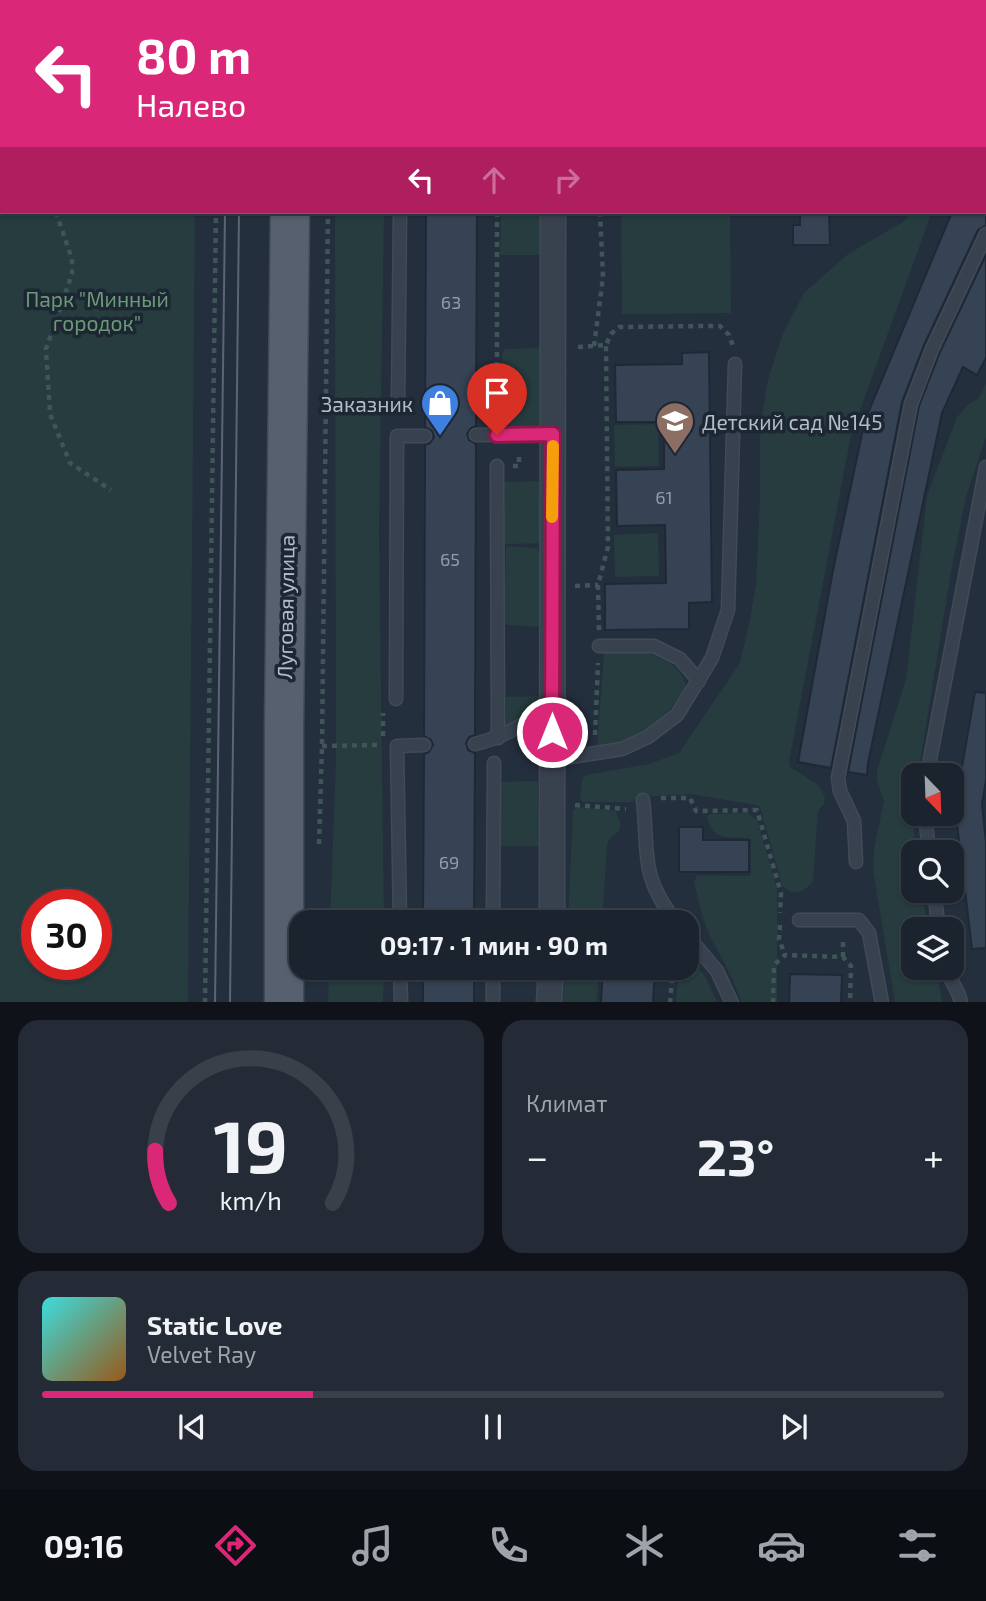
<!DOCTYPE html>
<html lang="ru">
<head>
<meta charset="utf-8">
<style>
	:root { --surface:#1b232e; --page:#242b36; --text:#f1f3f6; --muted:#a0a4aa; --line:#39404a; --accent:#db2777 }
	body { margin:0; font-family:"Exo 2",sans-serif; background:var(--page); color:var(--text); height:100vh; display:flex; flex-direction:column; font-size:26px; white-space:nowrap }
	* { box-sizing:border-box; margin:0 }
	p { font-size:23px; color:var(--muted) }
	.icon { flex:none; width:38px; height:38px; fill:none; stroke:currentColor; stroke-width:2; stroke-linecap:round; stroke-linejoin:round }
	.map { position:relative; height:1002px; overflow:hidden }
	.drawer { display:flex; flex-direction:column; gap:18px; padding:18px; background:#0f1319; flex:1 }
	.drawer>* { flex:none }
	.hud { position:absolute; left:0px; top:0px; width:987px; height:214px; box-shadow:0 2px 5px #0004,0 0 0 2px var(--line); background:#db2777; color:#fff; overflow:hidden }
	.needle { width:46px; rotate:157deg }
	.fabs { position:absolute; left:901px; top:763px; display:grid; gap:14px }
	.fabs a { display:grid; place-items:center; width:63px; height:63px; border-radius:14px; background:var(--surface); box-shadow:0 2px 5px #0004,0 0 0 2px var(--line); font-size:35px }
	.speed { position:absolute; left:21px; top:889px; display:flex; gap:14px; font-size:35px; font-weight:700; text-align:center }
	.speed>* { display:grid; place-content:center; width:91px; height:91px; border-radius:50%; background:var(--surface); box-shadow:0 2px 5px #0004,0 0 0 2px var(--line); line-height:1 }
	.speed .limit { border:10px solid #d22; background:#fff; color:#111 }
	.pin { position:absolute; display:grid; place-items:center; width:60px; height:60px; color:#fff; margin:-72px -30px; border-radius:50% 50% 50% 0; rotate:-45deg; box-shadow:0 0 7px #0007 }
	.pin .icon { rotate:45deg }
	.me { position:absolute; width:77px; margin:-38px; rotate:0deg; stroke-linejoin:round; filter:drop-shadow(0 0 5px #0008) }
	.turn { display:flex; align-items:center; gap:24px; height:147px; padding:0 21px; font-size:32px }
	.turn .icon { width:91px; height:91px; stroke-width:2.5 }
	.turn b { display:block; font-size:49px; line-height:60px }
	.lanes { display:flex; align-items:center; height:66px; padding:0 21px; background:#0003; justify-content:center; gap:35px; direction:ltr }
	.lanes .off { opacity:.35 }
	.big { font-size:52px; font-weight:700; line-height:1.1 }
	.drawer .tile { flex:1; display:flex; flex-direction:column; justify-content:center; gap:10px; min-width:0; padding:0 24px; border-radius:21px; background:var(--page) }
	.drawer .dial { align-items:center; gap:0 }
	.dial svg { height:182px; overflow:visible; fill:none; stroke:var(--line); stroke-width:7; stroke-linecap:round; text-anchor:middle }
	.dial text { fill:var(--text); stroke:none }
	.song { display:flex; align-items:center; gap:21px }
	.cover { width:84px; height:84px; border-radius:10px; background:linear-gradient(135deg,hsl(180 70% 55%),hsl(30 70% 35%)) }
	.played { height:7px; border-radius:4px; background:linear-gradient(90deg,var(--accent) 30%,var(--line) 30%) }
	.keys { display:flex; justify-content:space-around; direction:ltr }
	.heat { display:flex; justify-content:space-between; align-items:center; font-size:38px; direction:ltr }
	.drawer .tiles { flex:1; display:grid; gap:18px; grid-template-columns:1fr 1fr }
	.tile:last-child { grid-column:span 2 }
	.trip { position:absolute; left:289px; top:910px; width:410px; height:70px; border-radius:21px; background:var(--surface); box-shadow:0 2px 5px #0004,0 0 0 2px var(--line); font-weight:700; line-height:70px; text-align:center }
	.menu { display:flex; height:112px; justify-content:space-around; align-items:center; background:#0b0e12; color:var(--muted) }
	.menu .icon { width:49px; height:49px }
	.menu .selected { color:var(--accent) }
	.menu b { font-size:32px; color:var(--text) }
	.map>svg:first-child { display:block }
</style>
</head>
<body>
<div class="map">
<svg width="986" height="1003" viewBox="0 0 986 1003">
	<rect width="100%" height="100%" fill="#242f3e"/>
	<!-- green -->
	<path fill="#263c3f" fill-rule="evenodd" d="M0,0H196L2,2V212H195L188,1002H0ZM37,905H96V964H37Z
		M335,212H384L379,530L384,922H330L336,760Z
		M501,212H542V255H500Z
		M621,212H730L731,313L622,314Z
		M912,212H930L929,220L851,435L789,762L790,767L817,784L825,796L824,804L818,811L813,881C804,893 792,897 782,885L760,807L756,805L690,794L643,797L631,802H583L580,799L582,780L586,775L649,764L679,753L740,663L750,619L756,584L760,498V427L768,380L782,336L804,293L848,254L903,222Z
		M539,348L542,349L543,425L510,426L502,420V354L505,349Z
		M986,384V437L966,497L951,572L918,775H914V891H921L929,929H914V968H936L942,1002H895L873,870L874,849L884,801L877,780V771L906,679L927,496L957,417L970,403L978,399Z
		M658,424L659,466L615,467L614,425Z
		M545,481L546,543L503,544V482Z
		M658,533L659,576L615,577L614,535Z
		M506,546L537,548L544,564L545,697L536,708L510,727L506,723V697L540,696V627L507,625L504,622Z
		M646,652C666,660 681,665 687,688C659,726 645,739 597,748L604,653Z
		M538,781L539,846H498L499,782Z
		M579,807L616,811L620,822V830L610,838L607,846L602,922H568L573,810Z
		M748,813L757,820L777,889V1002H741C734,977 719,955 708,931C701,915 698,898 694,882L697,875L749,876L751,873V839C731,834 713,845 707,817L710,814Z
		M686,954L705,976L717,1002H676L679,968H686Z
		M329,968H384L383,1002H328Z
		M566,968H599L597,1002H563Z"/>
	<!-- building -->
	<path fill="#364354" stroke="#1f2835" stroke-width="2" d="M426,212H477L476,426L471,428L467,434L469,440L476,444L475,735L469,737L466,743L468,750L475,753L474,922H423L424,754L429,752L433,745L431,740L424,736L425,445L430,443L434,437L432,431L425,427Z
		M800,212H829L830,245H793V225H800Z
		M952,212H986V225L978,230L924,345L902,402L831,768L798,762L833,570L865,420Z
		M986,255V358L977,375L963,367L942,413L868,763L867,775L848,772L919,406L940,352Z
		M709,352L712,602L689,603V629L605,630V584L666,583L665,525L617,526L616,470L664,469V447L663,422H616L615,365L682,364V353Z
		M975,692L986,693V780L982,804L986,843V948L972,949L955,807Z
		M679,827H703V840H749V872H679Z
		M423,968H474V1003H423Z
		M603,968H655L653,1003H601Z
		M790,974L842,975L841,1003H789Z"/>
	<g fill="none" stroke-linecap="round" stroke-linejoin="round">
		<defs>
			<path id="service" d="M502,0V2
				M656,0V2
				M767,0V2
				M943,0V2
				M404,2V0
				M398,404L400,212
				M476,435L553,434
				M497,466L498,738
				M599,646H654L680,659L699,681
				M396,699L397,436H425
				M475,744C507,736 525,723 552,705
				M552,760L622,749L648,737L677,715L712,658L728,610L735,364
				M927,775L986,467
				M643,800C649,854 639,875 676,922
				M925,814L929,852
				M856,862L854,821L840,791L838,778L911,404L932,349L986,234
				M934,891L939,929
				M799,920H859L869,933L882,1003
				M400,922L397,746L424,745
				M493,922L494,763
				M686,934L717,971L732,1003
				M400,968L401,1003
				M945,968C950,980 959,990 961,1003
				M493,1003V968"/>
			<path id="minor" d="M552,0V2
				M552,922L553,212
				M549,1003L551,968"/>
			<path id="primary" d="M293,2V0
				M284,1003V728L290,212"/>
		</defs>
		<!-- service casing -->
		<use href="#service" stroke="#414a57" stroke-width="15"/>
		<!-- minor casing -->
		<use href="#minor" stroke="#414a57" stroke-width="27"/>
		<!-- primary casing -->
		<use href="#primary" stroke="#414a57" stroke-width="41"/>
		<!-- path -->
		<path stroke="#3f5557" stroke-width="4.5" stroke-dasharray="5 5" stroke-linecap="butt" d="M29,0V2
			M218,0V2
			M331,2V0
			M846,2V0
			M56,212L72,259V274L46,349L50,414L70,463L111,490
			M594,346L603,277L600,212
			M578,347L606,345L611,334L619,327L706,326H720L729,335L733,346
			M497,417V212
			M513,466H519V453
			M575,586L598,585
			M599,630L598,585L608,547L606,345
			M595,735L598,663
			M383,736V713
			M322,746L378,745
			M661,798H690L696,811L757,810L781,893L780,913
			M575,805L626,809
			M319,844L322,746L328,212
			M780,925L779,939L785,955
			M843,957V937
			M205,1003L216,212
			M670,1003L673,968
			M773,1003L774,965L785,955L843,957L851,966L850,1003"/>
		<!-- service -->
		<use href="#service" stroke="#38414e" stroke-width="12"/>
		<!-- minor -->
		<use href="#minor" stroke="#38414e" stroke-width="24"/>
		<!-- primary -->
		<use href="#primary" stroke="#56606e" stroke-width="38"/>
		<!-- tram -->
		<path stroke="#5a6575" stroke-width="2" d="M228,2V0
			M242,2V0
			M215,1003L225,212
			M230,1003L239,212"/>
	</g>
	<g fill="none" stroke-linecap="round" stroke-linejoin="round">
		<defs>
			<path id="route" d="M497,435L553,434L552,732"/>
		</defs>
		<!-- route casing -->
		<use href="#route" stroke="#8e194d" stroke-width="18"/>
		<!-- route -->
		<use href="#route" stroke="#db2777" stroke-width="12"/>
		<!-- slow -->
		<path stroke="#f59e0b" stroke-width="12" d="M552,517L553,446"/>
	</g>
	<!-- icons -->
	<defs>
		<symbol id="shop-pin" viewBox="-11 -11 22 30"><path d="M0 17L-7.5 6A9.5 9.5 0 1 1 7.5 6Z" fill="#3f7fe0" stroke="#1d2633"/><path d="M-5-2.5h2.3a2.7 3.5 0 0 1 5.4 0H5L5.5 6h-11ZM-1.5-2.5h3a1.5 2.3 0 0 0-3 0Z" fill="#fff"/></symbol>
		<symbol id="school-pin" viewBox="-11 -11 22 30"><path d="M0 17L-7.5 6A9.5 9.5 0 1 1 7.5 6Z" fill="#8d6e63" stroke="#1d2633"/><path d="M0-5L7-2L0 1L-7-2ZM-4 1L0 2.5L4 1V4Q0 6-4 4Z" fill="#fff"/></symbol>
	</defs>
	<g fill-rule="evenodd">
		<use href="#shop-pin" x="418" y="381" width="44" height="60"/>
		<use href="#school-pin" x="653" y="399" width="44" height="60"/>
	</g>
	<g text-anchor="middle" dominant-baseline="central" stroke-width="7" stroke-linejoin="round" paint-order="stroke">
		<!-- number labels -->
		<g font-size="18" fill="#929caa">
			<text x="451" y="302">63</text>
			<text x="664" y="497">61</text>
			<text x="450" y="559">65</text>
			<text x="449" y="862">69</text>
		</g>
		<!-- park labels -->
		<g font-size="21" fill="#6b9a76" stroke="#1d2633">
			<text x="97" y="298">Парк "Минный<tspan x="97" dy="24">городок"</tspan></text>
		</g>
		<!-- poi labels -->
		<g font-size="21" fill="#b4bcc9" stroke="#1d2633" text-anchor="end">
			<text x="413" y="403">Заказник</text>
			<text x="702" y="421" text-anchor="start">Детский сад №145</text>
		</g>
		<!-- street labels -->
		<g font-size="21" fill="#b4bcc9" stroke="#1d2633">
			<text transform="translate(285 607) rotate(-89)">Луговая улица</text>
		</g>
	</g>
</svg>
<div class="fabs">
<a><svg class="needle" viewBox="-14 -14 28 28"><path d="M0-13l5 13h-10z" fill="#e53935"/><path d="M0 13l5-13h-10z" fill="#a0a4aa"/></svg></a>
<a><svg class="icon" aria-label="search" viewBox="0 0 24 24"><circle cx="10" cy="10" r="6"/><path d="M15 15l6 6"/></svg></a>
<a><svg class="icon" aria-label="layers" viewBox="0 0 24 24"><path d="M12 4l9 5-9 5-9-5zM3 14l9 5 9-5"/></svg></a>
</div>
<div class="speed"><div class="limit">30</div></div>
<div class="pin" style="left:497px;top:435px;background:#d93025"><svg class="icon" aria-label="arrive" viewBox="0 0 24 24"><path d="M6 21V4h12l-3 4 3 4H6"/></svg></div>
<svg class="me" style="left:552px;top:732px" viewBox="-20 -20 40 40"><circle r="17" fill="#db2777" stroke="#fff" stroke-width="3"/><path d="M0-11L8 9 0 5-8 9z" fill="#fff"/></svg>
<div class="trip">09:17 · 1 мин · 90 m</div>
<div class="hud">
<div class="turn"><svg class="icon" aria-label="left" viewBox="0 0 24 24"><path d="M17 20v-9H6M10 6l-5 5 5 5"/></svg><div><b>80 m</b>Налево</div></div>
<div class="lanes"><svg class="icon" aria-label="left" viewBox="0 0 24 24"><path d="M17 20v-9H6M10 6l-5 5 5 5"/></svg><svg class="icon off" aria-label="ahead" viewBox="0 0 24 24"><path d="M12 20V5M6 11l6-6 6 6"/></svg><svg class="icon off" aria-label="right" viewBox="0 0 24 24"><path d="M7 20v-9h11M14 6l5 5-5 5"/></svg></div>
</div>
</div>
<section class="drawer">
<div class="tiles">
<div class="tile dial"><svg viewBox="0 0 100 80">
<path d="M14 69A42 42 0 1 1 86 69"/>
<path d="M14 69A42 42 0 0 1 8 46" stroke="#db2777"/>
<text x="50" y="56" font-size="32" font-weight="700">19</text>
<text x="50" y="72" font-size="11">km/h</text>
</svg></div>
<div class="tile"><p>Климат</p>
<div class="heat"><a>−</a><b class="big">23°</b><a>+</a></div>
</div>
<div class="tile">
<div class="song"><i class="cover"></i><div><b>Static Love</b><p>Velvet Ray</p></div></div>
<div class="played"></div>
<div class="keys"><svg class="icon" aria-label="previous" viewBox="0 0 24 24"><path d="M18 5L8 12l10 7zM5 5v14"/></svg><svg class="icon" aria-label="pause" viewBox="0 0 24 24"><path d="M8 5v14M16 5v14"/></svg><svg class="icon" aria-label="next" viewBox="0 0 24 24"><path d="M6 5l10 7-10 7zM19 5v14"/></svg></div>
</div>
</div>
</section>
<nav class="menu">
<b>09:16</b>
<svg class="icon selected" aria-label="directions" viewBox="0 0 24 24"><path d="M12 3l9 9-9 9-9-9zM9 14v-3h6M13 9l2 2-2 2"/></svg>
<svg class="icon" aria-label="music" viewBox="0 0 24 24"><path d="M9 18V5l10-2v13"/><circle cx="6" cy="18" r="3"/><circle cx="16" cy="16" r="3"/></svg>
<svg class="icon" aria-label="phone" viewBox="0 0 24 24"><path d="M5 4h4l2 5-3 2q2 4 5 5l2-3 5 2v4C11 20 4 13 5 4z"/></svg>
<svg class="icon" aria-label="climate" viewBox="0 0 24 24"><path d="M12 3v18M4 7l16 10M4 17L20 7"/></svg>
<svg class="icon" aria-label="car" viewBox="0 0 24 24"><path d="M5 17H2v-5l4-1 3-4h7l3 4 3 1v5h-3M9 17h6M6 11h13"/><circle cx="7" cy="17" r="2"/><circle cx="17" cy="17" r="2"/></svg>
<svg class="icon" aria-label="filters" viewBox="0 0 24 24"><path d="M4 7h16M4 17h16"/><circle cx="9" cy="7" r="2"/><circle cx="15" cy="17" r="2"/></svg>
</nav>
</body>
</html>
